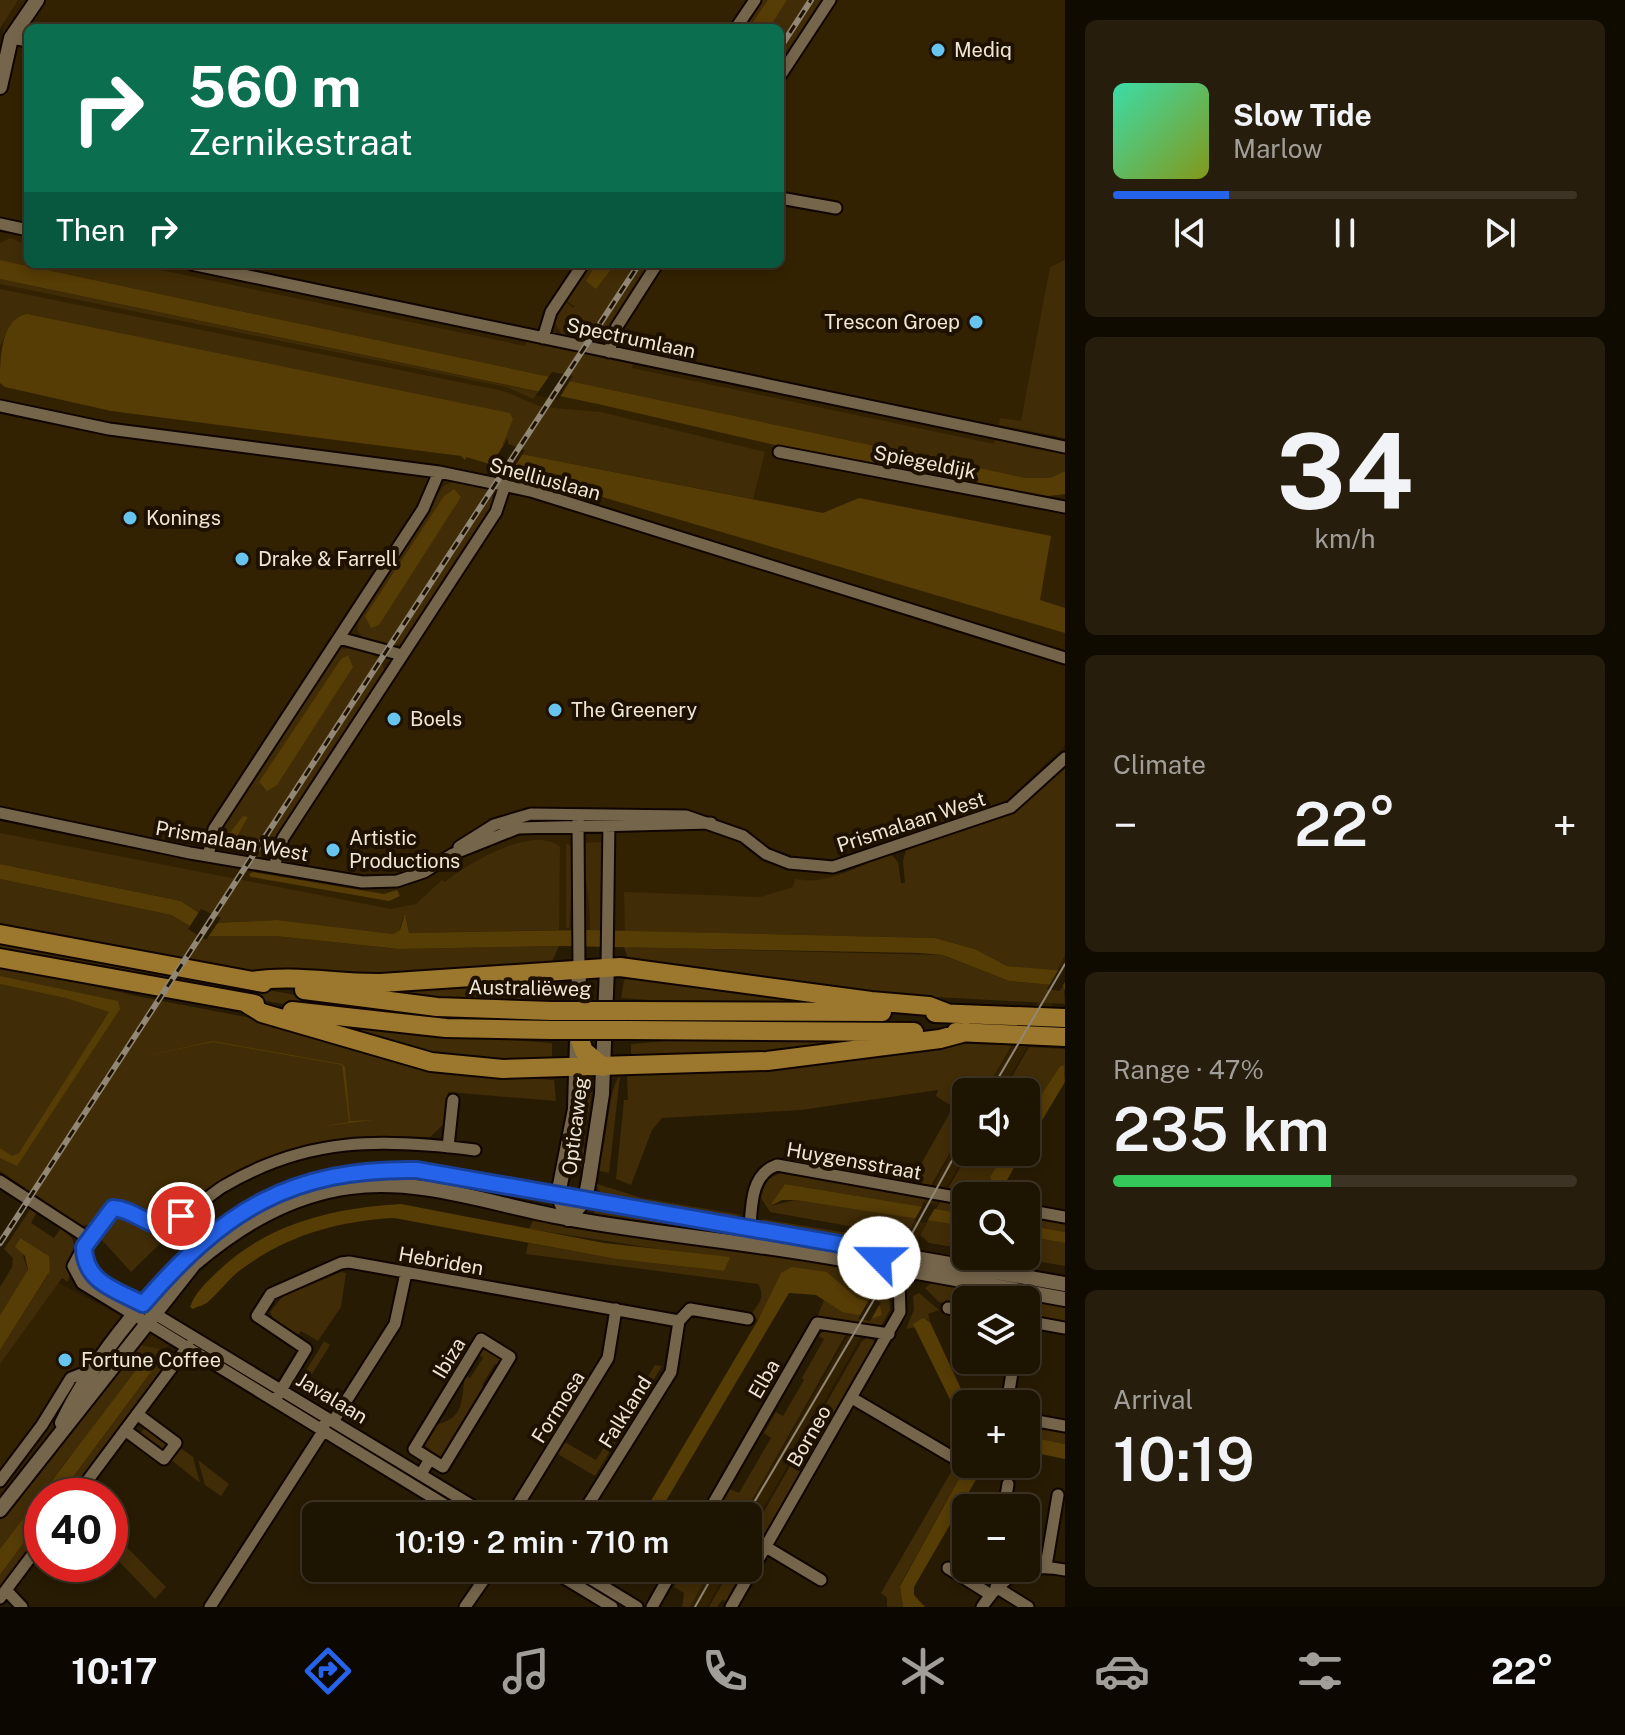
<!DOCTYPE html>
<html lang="en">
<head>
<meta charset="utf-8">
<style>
	:root { --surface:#1e1402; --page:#261d0c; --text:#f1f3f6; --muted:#a19e99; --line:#3c3324; --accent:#2563eb }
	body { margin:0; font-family:"Public Sans",sans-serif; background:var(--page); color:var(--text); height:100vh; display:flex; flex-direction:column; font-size:30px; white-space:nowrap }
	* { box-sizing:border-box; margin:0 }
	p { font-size:26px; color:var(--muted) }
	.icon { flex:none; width:44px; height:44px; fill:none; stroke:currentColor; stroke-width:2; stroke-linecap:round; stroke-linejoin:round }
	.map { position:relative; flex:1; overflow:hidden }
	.details { display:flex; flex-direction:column; gap:20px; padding:20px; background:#100b01; width:560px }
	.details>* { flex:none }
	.hud { position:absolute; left:24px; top:24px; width:760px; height:244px; border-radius:12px; box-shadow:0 4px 12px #0003,0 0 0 2px var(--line); background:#0b6e4f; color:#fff; overflow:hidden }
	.fabs { position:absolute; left:952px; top:1078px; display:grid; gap:16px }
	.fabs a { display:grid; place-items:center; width:88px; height:88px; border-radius:12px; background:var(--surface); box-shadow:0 4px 12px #0003,0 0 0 2px var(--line); font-size:40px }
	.speed { position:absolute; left:24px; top:1478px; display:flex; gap:16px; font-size:40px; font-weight:700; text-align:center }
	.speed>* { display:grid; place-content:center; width:104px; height:104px; border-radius:50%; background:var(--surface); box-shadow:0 4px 12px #0003,0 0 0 2px var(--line); line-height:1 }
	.speed .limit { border:12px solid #d22; background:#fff; color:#111 }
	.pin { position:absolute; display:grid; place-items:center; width:68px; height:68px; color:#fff; margin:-34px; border:4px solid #fff; border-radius:50%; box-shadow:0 2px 8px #0007 }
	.me { position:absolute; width:88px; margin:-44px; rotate:293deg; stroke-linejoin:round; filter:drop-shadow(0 0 6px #0008) }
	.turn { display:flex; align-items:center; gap:28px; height:168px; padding:0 32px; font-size:36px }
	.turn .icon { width:104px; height:104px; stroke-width:2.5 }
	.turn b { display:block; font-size:56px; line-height:68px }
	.then { display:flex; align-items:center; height:76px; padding:0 32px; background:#0003; gap:16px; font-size:30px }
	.big { font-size:60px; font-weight:600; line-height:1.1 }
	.details .tile { flex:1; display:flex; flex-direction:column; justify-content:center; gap:12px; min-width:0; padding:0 28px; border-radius:12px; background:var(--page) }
	.details .dial { align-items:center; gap:0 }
	.dial b { font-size:104px; line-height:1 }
	.song { display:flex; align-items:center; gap:24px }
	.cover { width:96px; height:96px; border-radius:12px; background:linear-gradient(135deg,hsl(160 70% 55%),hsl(70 70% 35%)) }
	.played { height:8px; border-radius:4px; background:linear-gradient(90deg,var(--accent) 25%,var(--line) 25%) }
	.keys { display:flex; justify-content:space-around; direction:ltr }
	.heat { display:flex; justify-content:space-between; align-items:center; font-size:44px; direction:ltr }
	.charge { height:12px; border-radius:6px; background:linear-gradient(90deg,#34c759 47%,var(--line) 0) }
	.trip { position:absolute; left:302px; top:1502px; width:460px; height:80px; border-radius:12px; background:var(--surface); box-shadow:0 4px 12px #0003,0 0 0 2px var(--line); font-weight:600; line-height:80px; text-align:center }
	.menu { display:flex; height:128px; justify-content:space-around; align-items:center; background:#0c0801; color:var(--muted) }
	.menu .icon { width:56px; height:56px }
	.menu .selected { color:var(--accent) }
	.menu b { font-size:36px; color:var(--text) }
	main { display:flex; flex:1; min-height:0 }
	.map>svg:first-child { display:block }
</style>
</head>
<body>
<main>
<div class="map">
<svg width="1065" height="1607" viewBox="0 0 1065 1607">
	<rect width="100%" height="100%" fill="#281b03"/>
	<!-- built -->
	<path fill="#332202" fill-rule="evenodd" d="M9,0H1065V746L1006,801L893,839L840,851L843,937L367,941L0,861V46ZM28,28H780V264H28Z
		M1065,955V982L1001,1092H986Z
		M966,1126L967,1152L748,1535V1516H743L894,1257Z
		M40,1273L172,1343L150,1362L42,1496L0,1561V1331Z
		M712,1568H729L707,1607H690Z"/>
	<!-- green -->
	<path fill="#402c06" d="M0,0H18L0,29Z
		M760,0H825L780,69V28H742Z
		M10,238L28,245V264H132L525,346L527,340L633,362L632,368L994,444L996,438L1065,453V471L1050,478H1026L0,260V243Z
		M1065,260V438L999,425L1000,418L1021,421L1050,267Z
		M588,264H653L610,329L606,327L605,338L590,342L563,336L554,322L564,301L573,308L575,306L565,300Z
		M0,279L538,392L533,399L507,387L0,284Z
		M0,289L503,391L542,407L601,412L765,452L753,499L516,453L505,447L503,439L10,326L0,346Z
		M457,481L488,489L494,501L492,508L405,642C391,650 365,645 357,630L358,616L444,485Z
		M340,649C358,648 378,651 384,669L381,680L267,853C254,862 227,858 218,844L217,834Z
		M1065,764V955L1057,971L1007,966L975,949L935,938L625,931L624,892L760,897L793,887L795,879C828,886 858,865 891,854L898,862L901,883H905L903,861L906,850L1010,814Z
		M0,833L391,909L416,904L442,880L445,882C467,864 533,824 560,847L559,930L409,933L406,917H403L399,931L393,934L277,920L214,923L181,901L0,864Z
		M602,842L603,920L600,930H590C591,900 582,873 585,843Z
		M566,843L574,848L569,928H566Z
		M0,879L171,915L207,936H275L399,949L559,946L549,968L382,974L255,971L0,926Z
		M0,943L325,1000L547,1018V1024L316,1010L0,953Z
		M624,947L943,955L1009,981L1064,986L1065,1004L861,993L628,959Z
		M0,964L141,997L283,1024L441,1072L554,1080L556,1101L448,1092L443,1125L430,1137L374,1136L324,1141L279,1153L224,1179L168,1217C132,1222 126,1174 91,1224L82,1226L0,1171Z
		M631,975L853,1004L651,1003L650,1000L621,998L624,980Z
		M549,980L550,998L495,1003L439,999L358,987Z
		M292,1015L398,1032L552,1043V1063L483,1061L436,1054Z
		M689,1039H885L791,1051L631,1059V1044Z
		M934,1043L1012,1045L985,1092H966V1125L929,1189L911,1182L953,1107L936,1096L938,1090L801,1110L662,1118L652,1130L631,1185L616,1179L624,1100H628L627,1076L631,1072Z
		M1029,1047L1065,1049V1072L1060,1066L1026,1118V1092H1003Z
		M579,1075L593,1076C592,1106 580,1140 585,1168L572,1166L582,1111Z
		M620,1076L609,1173L596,1170C609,1146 607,1087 620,1076Z
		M969,1152H1005L990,1177L998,1196L946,1192Z
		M781,1173L927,1196L921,1207L785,1184L771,1206L795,1200L916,1217L911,1228L897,1225L877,1231L770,1212L761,1198C764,1184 768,1177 781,1173Z
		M594,1183L642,1198L742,1215L730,1218L603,1196Z
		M941,1200L966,1204V1214L936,1209Z
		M31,1208L37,1212L31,1223L54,1238L61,1228L72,1238L75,1248L68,1282L62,1278L0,1364V1350L48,1275L45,1253L18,1239L28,1271L0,1315V1287L12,1267L13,1258L4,1249Z
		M595,1208L735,1231V1234L670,1225L644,1227L593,1216Z
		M1026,1215L1065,1222V1232L1026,1225Z
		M123,1216C141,1220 152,1236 171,1233L131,1272L101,1239L116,1217Z
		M535,1216L861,1268L871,1289L889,1298L890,1310L880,1328L817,1317L824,1300L842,1312L880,1310V1306L856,1297L827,1272L781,1274L758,1320L750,1315C758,1305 766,1298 758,1284L526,1254L528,1243L616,1259L724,1271L723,1259L529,1229Z
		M762,1219L860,1235L859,1244L764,1224Z
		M929,1219L966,1226V1249L929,1243L920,1235Z
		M888,1235L913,1237L926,1256L910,1241L901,1238L873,1246Z
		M1026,1236L1065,1243V1266L1006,1256H1026Z
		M886 1262a11 11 0 1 1 22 0a11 11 0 1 1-22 0Z
		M940,1253L1065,1275V1281L939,1259Z
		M341,1272L346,1273L341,1307L318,1341L301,1331L298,1335L273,1319L270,1312L283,1296Z
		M935,1280L1065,1301V1324L1036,1319L1037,1312L1026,1310V1300H966V1306L939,1302L925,1288Z
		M919,1293L939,1310L928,1314L930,1322L927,1319L917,1327L906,1329L914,1310L913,1296Z
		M823,1330L846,1334L743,1516H726L718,1509L730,1489L739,1493L771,1438L764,1433L776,1412L783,1416L804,1380L802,1378L824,1339L819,1336Z
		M867,1338L874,1340L872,1354L729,1602L722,1600L717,1607H709L731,1568H748V1539L862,1341Z
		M324,1341L330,1345L304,1387L298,1384Z
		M135,1344L166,1350L176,1356L71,1496H59L154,1368L68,1459L0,1549V1518Z
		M481,1349H490L503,1359L501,1367L495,1364L482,1385L487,1389L442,1459L423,1444L434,1425C466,1419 461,1399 465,1375L470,1378L483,1358L478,1354Z
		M655,1365L662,1366L595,1476L556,1453L563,1441L596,1460Z
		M147,1424L170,1442L164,1451L140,1434Z
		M1026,1424L1065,1431V1444L1026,1436Z
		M966,1443L967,1464L900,1585L903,1607H887V1598L881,1593L958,1460L954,1451Z
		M179,1447L193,1457L200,1483L170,1459Z
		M198,1460L229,1484L221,1496L205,1485Z
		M42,1518V1535L0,1591V1575Z
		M115,1535L166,1587L155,1599L110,1552V1541Z
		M685,1568H712L690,1607H682L684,1593L674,1587Z"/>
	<!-- water -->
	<path fill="#563c05" d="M768,0H787L769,28H749Z
		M0,260L1026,478H1050L1065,471V494L1041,497L831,458L598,404L0,279Z
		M596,264H615L596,289L586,281Z
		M27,314L510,413L513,419L503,444L516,453L823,513L859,498L1051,536L1040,600L1065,608V633L466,457L465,460L461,456L111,411L5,387L0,383C0,361 0,319 27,314Z
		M454,489L461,497L379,625L371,628L365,616L444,496Z
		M348,655L353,667L277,785L267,791L259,782L341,659Z
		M243,816L248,817L232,845H227L225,839Z
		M0,864L181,901L214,923L277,920L393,934L400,930L405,914L409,933L590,930L935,938L975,949L1007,966L1065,971V990L1063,986L1009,981L943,955L919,953L559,946L399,949L275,936H207L171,915L0,879Z
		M253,872L384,894L397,890L400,896L389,901L251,877L249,874Z
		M0,976L118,1001L120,1009L17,1166L0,1158V1148L12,1156L19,1153L109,1012L66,998L0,984Z
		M213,1041L342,1064L345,1067L350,1121L374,1120L318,1127L349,1122L342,1065L213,1042L136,1058Z
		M1060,1066H1064L1065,1082L1026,1147V1118Z
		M1005,1152H1023L1003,1187L995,1191L990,1177Z
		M785,1184L966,1214V1226L795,1200H782L770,1206Z
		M401,1204L604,1243L730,1257L724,1271L616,1259L394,1218C337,1221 285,1236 239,1271C228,1280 219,1292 208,1302C203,1306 198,1306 193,1309L190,1307C195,1293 204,1285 215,1274C266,1224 331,1208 401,1204Z
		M1026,1225L1065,1232V1243L1026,1236Z
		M20,1238L49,1256L50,1271L0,1350V1315L28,1270L25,1256L15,1247Z
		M792,1267L827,1272L856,1297L880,1306L882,1315L874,1318L842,1312L816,1295L789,1293L657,1516H642L758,1320L781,1273Z
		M923,1318L930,1322L968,1404L966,1432L913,1324Z
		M146,1357L154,1360V1368L59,1496H42V1518L0,1575V1549Z
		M1026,1436L1065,1444V1459L1026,1451Z
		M967,1464H985L914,1587V1595L925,1607H903L900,1586Z"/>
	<!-- pier -->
	<path fill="#281b03" d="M552,372L573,376L558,400L536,395Z
		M508,438V444L525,450L510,474L489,468Z
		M201,909L221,918L206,940L188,929Z
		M1060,967H1065V982L1060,991L1047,989Z
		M924,1203L937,1205L926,1223L914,1221Z
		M870,1298L881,1302L870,1321L858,1319Z"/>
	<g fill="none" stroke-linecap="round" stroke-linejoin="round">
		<defs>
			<path id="minor" d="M736,28L755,0
				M11,38L28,41
				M780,76L830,0
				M780,198L836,208
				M0,224L28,230
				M191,264L1065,447
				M543,338L551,312L583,264
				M609,352L616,328L657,264
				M0,406L109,429L439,472L531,491L1065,658
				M779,452L1065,507
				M339,638L402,655
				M0,813L190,853L362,882L397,881L424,872L453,854L518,828L711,823
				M578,819L579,971
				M459,847L494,825L531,814L686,816L743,836L766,854L789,863L833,867L1011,807L1065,758
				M208,856L214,829L423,509L439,472
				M274,867L283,838L496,512L505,485
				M607,967L609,820
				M448,1147L453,1100
				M0,1181L88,1238L73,1266L82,1283L463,1516
				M1026,1210L1065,1217
				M88,1238L113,1208C131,1210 146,1227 163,1227C175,1227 211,1193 224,1186C307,1137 382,1138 475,1150
				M749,1243C752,1215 747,1175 777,1165L966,1199
				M84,1247L86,1268L94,1277L489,1516
				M948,1308L966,1311
				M1026,1321L1065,1328
				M852,1398L954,1458
				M275,1400L306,1349L257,1316L271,1294L341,1263L349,1262L679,1321L690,1309L748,1319
				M1007,1404L1014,1360
				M1026,1419L1065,1426
				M334,1420L395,1324L406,1273
				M125,1430L164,1459L176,1443L137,1414
				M421,1474L430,1459L443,1467L510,1357L481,1339L414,1449L430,1459
				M0,1481L42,1425L71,1378L94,1369
				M76,1496L188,1346
				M1004,1508L1008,1484
				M511,1516L608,1358L616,1309
				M581,1516L671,1372L679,1321
				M706,1516L817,1323L889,1334
				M961,1523L966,1525
				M110,1528V1533
				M766,1547L821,1580
				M1046,1566L1058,1495
				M548,1568L612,1607
				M573,1568L637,1607
				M948,1568L991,1595
				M996,1587L1028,1607
				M6,1590L22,1607
				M0,1598L42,1542
				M210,1607L324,1430V1425
				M465,1607L492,1568
				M652,1607L674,1568
				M731,1607L900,1312L899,1280
				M982,1607C1004,1574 1026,1562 1065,1570"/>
			<path id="tertiary" d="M0,87L11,38L37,0
				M568,1219L585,1200L589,1179L602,1094L607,967
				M568,1219L558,1195L575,1109L579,971
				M879 1262a18 18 0 1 1 36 0a18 18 0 1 1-36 0Z
				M915,1258L1065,1284
				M912,1271L1065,1299
				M62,1423C80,1385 105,1350 132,1317C213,1217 284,1167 417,1170L881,1252
				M0,1510L194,1264C239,1226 289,1195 350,1187C425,1177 498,1207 572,1219C674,1237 777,1245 879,1266"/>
			<path id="primary" d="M0,934L263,983
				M0,958L255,1004
				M252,981C294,974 338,984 381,983L620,967L871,1001L929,1006L947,1013
				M304,990L437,1007L552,1011
				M246,1003L262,1013L431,1062L503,1069L767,1061L940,1039L966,1032
				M292,1011L446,1028L552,1030
				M628,1011L882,1012
				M935,1013L1065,1018
				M629,1030L914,1032
				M956,1032L1065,1037
				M578,1034L584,1051L603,1067"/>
		</defs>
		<!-- minor casing -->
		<use href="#minor" stroke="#100500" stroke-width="15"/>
		<!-- tertiary casing -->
		<use href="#tertiary" stroke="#100500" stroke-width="18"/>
		<!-- primary casing -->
		<use href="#primary" stroke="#100500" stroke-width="22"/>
		<!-- minor -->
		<use href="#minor" stroke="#75654b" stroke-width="11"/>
		<!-- tertiary -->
		<use href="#tertiary" stroke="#75654b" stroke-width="14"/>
		<!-- primary -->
		<use href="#primary" stroke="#9c782e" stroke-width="18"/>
		<!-- tram -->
		<path stroke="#928775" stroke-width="2" d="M990,1092L1065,964
			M746,1516L898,1259L966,1135
			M695,1607L717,1568"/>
		<defs>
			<path id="rail" d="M780,48L811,0
				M0,1243L639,264"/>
		</defs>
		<!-- rail casing -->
		<use href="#rail" stroke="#928775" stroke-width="6"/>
		<!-- rail -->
		<use href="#rail" stroke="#1e1100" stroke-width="3" stroke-dasharray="9" stroke-linecap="butt"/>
		<defs>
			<path id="primary-bridge" d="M552,1011H628
				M552,1030H629"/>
		</defs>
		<!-- primary-bridge casing -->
		<use href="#primary-bridge" stroke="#100500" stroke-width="22" stroke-linecap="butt"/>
		<!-- primary-bridge -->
		<use href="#primary-bridge" stroke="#9c782e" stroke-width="18"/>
	</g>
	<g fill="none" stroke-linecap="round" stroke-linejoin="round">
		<defs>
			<path id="route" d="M181,1216C155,1240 142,1210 113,1208L84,1247C84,1282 116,1290 143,1304C223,1211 290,1168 417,1170L868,1249L881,1252L879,1258"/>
		</defs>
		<!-- route casing -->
		<use href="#route" stroke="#184099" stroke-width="20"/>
		<!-- route -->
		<use href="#route" stroke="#2563eb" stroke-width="14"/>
	</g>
	<!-- markers -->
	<g fill="#66c4ef" stroke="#1e1100" stroke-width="3">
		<circle cx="938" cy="50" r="8"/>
		<circle cx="976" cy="322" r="8"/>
		<circle cx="130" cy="518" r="8"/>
		<circle cx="242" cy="559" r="8"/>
		<circle cx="555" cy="710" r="8"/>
		<circle cx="394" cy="719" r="8"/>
		<circle cx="333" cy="850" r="8"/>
		<circle cx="65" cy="1360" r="8"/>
	</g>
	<g text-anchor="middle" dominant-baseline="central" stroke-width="8" stroke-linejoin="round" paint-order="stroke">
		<!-- poi labels -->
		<g font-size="20" fill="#efe6d8" stroke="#1e1100" text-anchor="start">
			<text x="954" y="50">Mediq</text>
			<text x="960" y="322" text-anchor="end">Trescon Groep</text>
			<text x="146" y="518">Konings</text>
			<text x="258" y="559">Drake &amp; Farrell</text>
			<text x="571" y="710">The Greenery</text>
			<text x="410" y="719">Boels</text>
			<text x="349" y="838">Artistic<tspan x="349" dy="23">Productions</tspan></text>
			<text x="81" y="1360">Fortune Coffee</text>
		</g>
		<!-- street labels -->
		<g font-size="20" fill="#efe6d8" stroke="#1e1100">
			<text transform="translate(631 338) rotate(12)">Spectrumlaan</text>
			<text transform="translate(925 462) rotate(11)">Spiegeldijk</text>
			<text transform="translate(545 479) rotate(15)">Snelliuslaan</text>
			<text transform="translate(911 822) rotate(-18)">Prismalaan West</text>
			<text transform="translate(232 841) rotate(10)">Prismalaan West</text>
			<text transform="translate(530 988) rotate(1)">Australiëweg</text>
			<text transform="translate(575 1126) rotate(-83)">Opticaweg</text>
			<text transform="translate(854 1161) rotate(10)">Huygensstraat</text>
			<text transform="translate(441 1261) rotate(10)">Hebriden</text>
			<text transform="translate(449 1358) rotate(-59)">Ibiza</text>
			<text transform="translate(764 1379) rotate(-60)">Elba</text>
			<text transform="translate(332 1398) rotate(31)">Javalaan</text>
			<text transform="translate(558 1407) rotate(-58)">Formosa</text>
			<text transform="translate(625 1412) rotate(-58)">Falkland</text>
			<text transform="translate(809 1436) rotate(-60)">Borneo</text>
		</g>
	</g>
</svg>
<div class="fabs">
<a><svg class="icon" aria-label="sound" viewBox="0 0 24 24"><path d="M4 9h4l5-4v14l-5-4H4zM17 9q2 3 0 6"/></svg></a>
<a><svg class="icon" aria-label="search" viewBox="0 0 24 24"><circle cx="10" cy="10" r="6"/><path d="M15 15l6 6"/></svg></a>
<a><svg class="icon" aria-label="layers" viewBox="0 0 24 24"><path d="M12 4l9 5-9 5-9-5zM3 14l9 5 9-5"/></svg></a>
<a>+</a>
<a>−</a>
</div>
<div class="speed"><div class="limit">40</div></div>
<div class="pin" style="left:181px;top:1216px;background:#d93025"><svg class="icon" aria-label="arrive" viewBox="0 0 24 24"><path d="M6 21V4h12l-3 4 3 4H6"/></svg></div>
<svg class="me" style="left:879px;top:1258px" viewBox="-20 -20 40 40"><circle r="19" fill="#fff"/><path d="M0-13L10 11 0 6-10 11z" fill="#2563eb"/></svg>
<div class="trip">10:19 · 2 min · 710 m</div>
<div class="hud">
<div class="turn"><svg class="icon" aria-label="right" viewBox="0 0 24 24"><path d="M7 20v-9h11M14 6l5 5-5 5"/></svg><div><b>560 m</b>Zernikestraat</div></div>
<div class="then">Then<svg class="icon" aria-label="right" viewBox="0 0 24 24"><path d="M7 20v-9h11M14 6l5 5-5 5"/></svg></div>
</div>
</div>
<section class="details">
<div class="tile">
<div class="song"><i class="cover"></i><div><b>Slow Tide</b><p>Marlow</p></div></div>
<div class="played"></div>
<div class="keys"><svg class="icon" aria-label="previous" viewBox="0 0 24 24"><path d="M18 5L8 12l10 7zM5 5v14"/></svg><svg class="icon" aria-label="pause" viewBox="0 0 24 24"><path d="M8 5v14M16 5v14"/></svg><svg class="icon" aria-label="next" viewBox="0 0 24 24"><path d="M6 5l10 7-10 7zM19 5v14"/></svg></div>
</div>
<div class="tile dial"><b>34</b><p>km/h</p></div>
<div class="tile"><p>Climate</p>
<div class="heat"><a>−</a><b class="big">22°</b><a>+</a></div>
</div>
<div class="tile"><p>Range · 47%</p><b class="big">235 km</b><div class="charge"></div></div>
<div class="tile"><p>Arrival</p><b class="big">10:19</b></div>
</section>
</main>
<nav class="menu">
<b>10:17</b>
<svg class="icon selected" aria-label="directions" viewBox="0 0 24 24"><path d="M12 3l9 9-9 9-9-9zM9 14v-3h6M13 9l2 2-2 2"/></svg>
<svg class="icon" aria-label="music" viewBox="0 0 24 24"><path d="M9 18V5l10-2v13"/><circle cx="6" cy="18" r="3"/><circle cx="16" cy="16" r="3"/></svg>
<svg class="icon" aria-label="phone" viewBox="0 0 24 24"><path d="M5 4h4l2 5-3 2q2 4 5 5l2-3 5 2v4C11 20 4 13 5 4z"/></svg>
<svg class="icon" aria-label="climate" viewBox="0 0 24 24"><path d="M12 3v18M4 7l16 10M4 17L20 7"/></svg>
<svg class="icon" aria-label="car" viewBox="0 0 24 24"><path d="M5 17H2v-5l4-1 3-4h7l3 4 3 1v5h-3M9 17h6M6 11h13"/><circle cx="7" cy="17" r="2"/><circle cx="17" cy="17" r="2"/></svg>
<svg class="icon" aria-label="filters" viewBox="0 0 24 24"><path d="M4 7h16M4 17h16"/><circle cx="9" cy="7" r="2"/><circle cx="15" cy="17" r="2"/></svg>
<b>22°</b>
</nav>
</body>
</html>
